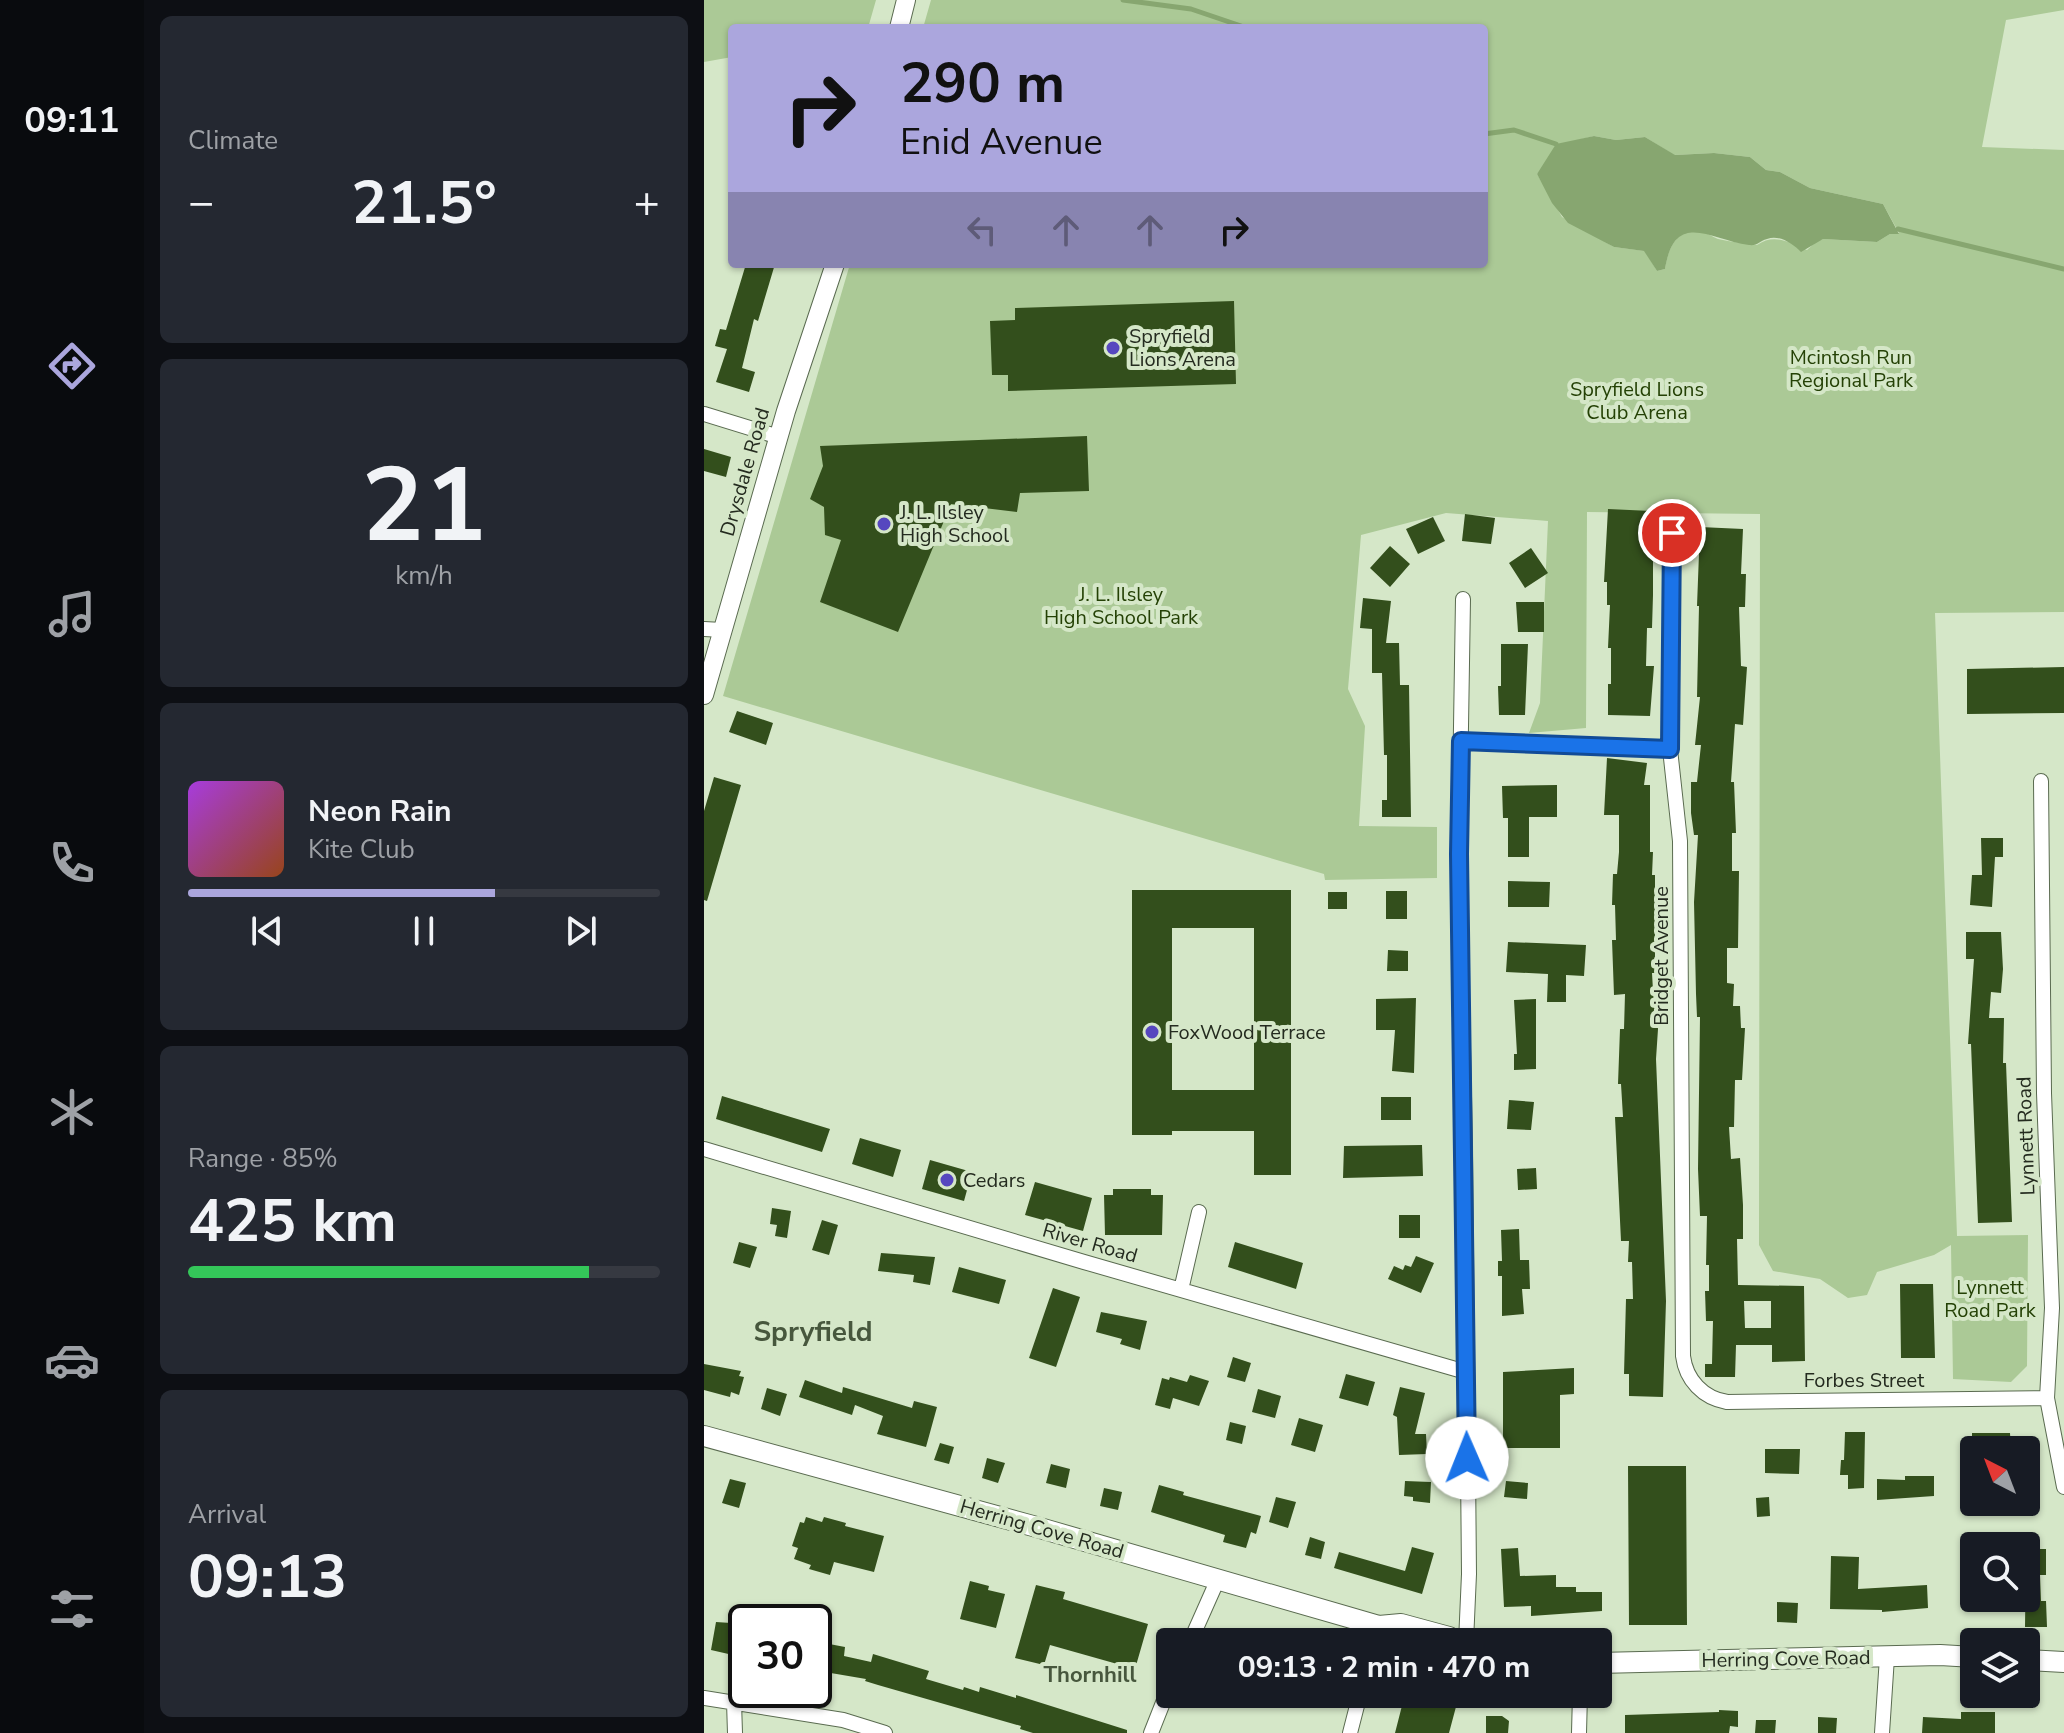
<!DOCTYPE html>
<html lang="en">
<head>
<meta charset="utf-8">
<style>
	:root { --surface:#171b24; --page:#242831; --text:#f1f3f6; --muted:#9ea1a6; --line:#363941; --accent:#aba6dd }
	body { margin:0; font-family:"Nunito Sans",sans-serif; background:var(--page); color:var(--text); height:100vh; display:flex; flex-direction:column; font-size:30px; white-space:nowrap }
	* { box-sizing:border-box; margin:0 }
	p { font-size:26px; color:var(--muted) }
	.icon { flex:none; width:44px; height:44px; fill:none; stroke:currentColor; stroke-width:2; stroke-linecap:round; stroke-linejoin:round }
	.map { position:relative; flex:1; overflow:hidden }
	.side { display:flex; flex-direction:column; gap:16px; padding:16px; background:#0d0f14; width:560px }
	.side>* { flex:none }
	.guide { position:absolute; left:24px; top:24px; width:760px; height:244px; border-radius:8px; box-shadow:0 2px 6px #0004; background:#aba6dd; color:#111; overflow:hidden }
	.needle { width:52px; rotate:318deg }
	.buttons { position:absolute; left:1256px; top:1436px; display:grid; gap:16px }
	.buttons a { display:grid; place-items:center; width:80px; height:80px; border-radius:8px; background:var(--surface); box-shadow:0 2px 6px #0004; font-size:40px }
	.speed { position:absolute; left:24px; top:1604px; display:flex; gap:16px; font-size:40px; font-weight:700; text-align:center }
	.speed>* { display:grid; place-content:center; width:104px; height:104px; border-radius:50%; background:var(--surface); box-shadow:0 2px 6px #0004; line-height:1 }
	.speed .limit { border:4px solid #111; border-radius:12px; background:#fff; color:#111 }
	.pin { position:absolute; display:grid; place-items:center; width:68px; height:68px; color:#fff; margin:-34px; border:4px solid #fff; border-radius:50%; box-shadow:0 2px 8px #0007 }
	.me { position:absolute; width:88px; margin:-44px; rotate:359deg; stroke-linejoin:round; filter:drop-shadow(0 0 6px #0008) }
	.turn { display:flex; align-items:center; gap:28px; height:168px; padding:0 40px; font-size:36px }
	.turn .icon { width:104px; height:104px; stroke-width:2.5 }
	.turn b { display:block; font-size:56px; line-height:68px }
	.lanes { display:flex; align-items:center; height:76px; padding:0 40px; background:#0003; justify-content:center; gap:40px; direction:ltr }
	.lanes .off { opacity:.35 }
	.big { font-size:60px; font-weight:700; line-height:1.1 }
	.side .card { flex:1; display:flex; flex-direction:column; justify-content:center; gap:12px; min-width:0; padding:0 28px; border-radius:12px; background:var(--page) }
	.side .dial { align-items:center; gap:0 }
	.dial b { font-size:104px; line-height:1 }
	.song { display:flex; align-items:center; gap:24px }
	.cover { width:96px; height:96px; border-radius:12px; background:linear-gradient(135deg,hsl(280 70% 55%),hsl(20 70% 35%)) }
	.played { height:8px; border-radius:4px; background:linear-gradient(90deg,var(--accent) 65%,var(--line) 65%) }
	.keys { display:flex; justify-content:space-around; direction:ltr }
	.heat { display:flex; justify-content:space-between; align-items:center; font-size:44px; direction:ltr }
	.charge { height:12px; border-radius:6px; background:linear-gradient(90deg,#34c759 85%,var(--line) 0) }
	.trip { position:absolute; left:452px; top:1628px; width:456px; height:80px; border-radius:8px; background:var(--surface); box-shadow:0 2px 6px #0004; font-weight:700; line-height:80px; text-align:center }
	main { display:flex; flex:1; min-height:0 }
	.dock { display:flex; flex-direction:column; width:144px; justify-content:space-around; align-items:center; background:#090b0e; color:var(--muted) }
	.dock .icon { width:56px; height:56px }
	.dock .on { color:var(--accent) }
	.dock b { font-size:36px; color:var(--text) }
	.map>svg:first-child { display:block }
</style>
</head>
<body>
<main>
<nav class="dock">
<b>09:11</b>
<svg class="icon on" aria-label="directions" viewBox="0 0 24 24"><path d="M12 3l9 9-9 9-9-9zM9 14v-3h6M13 9l2 2-2 2"/></svg>
<svg class="icon" aria-label="music" viewBox="0 0 24 24"><path d="M9 18V5l10-2v13"/><circle cx="6" cy="18" r="3"/><circle cx="16" cy="16" r="3"/></svg>
<svg class="icon" aria-label="phone" viewBox="0 0 24 24"><path d="M5 4h4l2 5-3 2q2 4 5 5l2-3 5 2v4C11 20 4 13 5 4z"/></svg>
<svg class="icon" aria-label="climate" viewBox="0 0 24 24"><path d="M12 3v18M4 7l16 10M4 17L20 7"/></svg>
<svg class="icon" aria-label="car" viewBox="0 0 24 24"><path d="M5 17H2v-5l4-1 3-4h7l3 4 3 1v5h-3M9 17h6M6 11h13"/><circle cx="7" cy="17" r="2"/><circle cx="17" cy="17" r="2"/></svg>
<svg class="icon" aria-label="filters" viewBox="0 0 24 24"><path d="M4 7h16M4 17h16"/><circle cx="9" cy="7" r="2"/><circle cx="15" cy="17" r="2"/></svg>
</nav>
<section class="side">
<div class="card"><p>Climate</p>
<div class="heat"><a>−</a><b class="big">21.5°</b><a>+</a></div>
</div>
<div class="card dial"><b>21</b><p>km/h</p></div>
<div class="card">
<div class="song"><i class="cover"></i><div><b>Neon Rain</b><p>Kite Club</p></div></div>
<div class="played"></div>
<div class="keys"><svg class="icon" aria-label="previous" viewBox="0 0 24 24"><path d="M18 5L8 12l10 7zM5 5v14"/></svg><svg class="icon" aria-label="pause" viewBox="0 0 24 24"><path d="M8 5v14M16 5v14"/></svg><svg class="icon" aria-label="next" viewBox="0 0 24 24"><path d="M6 5l10 7-10 7zM19 5v14"/></svg></div>
</div>
<div class="card"><p>Range · 85%</p><b class="big">425 km</b><div class="charge"></div></div>
<div class="card"><p>Arrival</p><b class="big">09:13</b></div>
</section>
<div class="map">
<svg width="1360" height="1733" viewBox="0 0 1360 1733">
	<rect width="100%" height="100%" fill="#d5e7c8"/>
	<!-- green -->
	<path fill="#abc996" fill-rule="evenodd" d="M0,0H172L164,28H28V57L0,62Z
		M227,0H1360V10L1302,20L1278,147L1360,150V612L1231,613L1253,1236L1324,1235L1323,1366L1307,1382L1249,1379L1247,1245L1230,1255L1173,1272L1163,1295L1144,1298L1116,1279L1069,1271L1055,1245L1056,514L883,512L882,728L825,733L836,703L844,521L742,513L657,535L644,689L661,726L655,826L733,827V878L621,880L620,874L19,696L146,264H780V28H219ZM890,136L912,140L941,137L970,155L1010,153L1046,157L1062,170L1076,172L1106,188L1179,204L1195,233L1186,234L1173,242L1119,239L1113,241L1103,250C1085,242 1070,233 1053,245C1041,243 1027,242 1014,239C1008,237 1003,232 996,231C972,229 964,249 961,269L953,271L941,251L910,247L858,217L833,174L858,144Z"/>
	<!-- water -->
	<path fill="#87a670" d="M890,136L912,140L941,137L971,155L1010,153L1046,157L1062,170L1076,172L1106,188L1179,204L1195,234H1186L1173,242L1119,239L1097,252C1089,244 1075,234 1063,239C1055,241 1054,246 1045,245C1006,240 971,209 961,269L953,271L940,251L910,247L864,223L848,203L833,174L852,144Z"/>
	<g fill="none" stroke-linecap="round" stroke-linejoin="round">
		<!-- stream -->
		<path stroke="#87a670" stroke-width="5" d="M419,0L487,9L543,28
			M780,134L810,130L852,144
			M1194,229L1360,269"/>
	</g>
	<!-- building -->
	<path fill="#334f1c" fill-rule="evenodd" d="M42,264H71L54,321L50,319L38,368L51,372L45,392L12,382L23,349L11,346L16,329L22,330Z
		M530,301L532,384L304,391V375H288L286,321L311,320V308Z
		M383,436L385,491L316,493L313,512L247,504L194,632L116,602L137,540L121,535L120,507L106,499L119,466L116,446Z
		M0,449L27,457L22,477L0,471Z
		M904,509L947,511L946,528H949V595L948,628H943L942,666H950L946,716L904,715V684H907V648H904L906,605H903V582H900Z
		M761,514L791,518L787,544L758,541Z
		M729,517L741,541L714,554L702,529Z
		M996,527L1039,529L1037,574H1042L1041,607H1035L1037,666L1043,667L1039,725L1031,724L1027,782H1030L1032,833H1028V871H1035L1034,948H1023V983L1030,984L1029,1006H1036L1037,1028H1041L1038,1080H1031L1030,1127H1025L1027,1159L1036,1158L1039,1205V1239H1033L1034,1285L1100,1286L1101,1361L1068,1362V1345H1032L1031,1377H1001V1364H1008L1009,1321H1002L1001,1291H1005V1265H1002L1003,1216H996L994,1169L996,1017H993L992,994L990,902L994,835H990L987,813V782H993L997,745H991L996,697H993L995,606H993ZM1040,1301H1067V1328H1041Z
		M686,546L706,564L686,587L666,568Z
		M827,548L844,573L821,588L805,563Z
		M659,598L687,601L682,643H695L696,685H705L707,817H678V800H683V755H680L678,673H668V629L656,628Z
		M812,602H840V632H814Z
		M797,644H824L821,715H795L794,686H797Z
		M1360,667V713L1263,714V669Z
		M33,711L69,723L62,745L25,732Z
		M903,758L943,763L940,785H946V852H949L948,875H951V973H948L950,1008H953L954,1029L952,1059L962,1301L959,1397L925,1396V1374H920L922,1299H929L928,1262H924L925,1241H917L911,1117H919L917,1084H914L916,1029H920L921,994L910,995L908,940H912L911,905H908L909,874H913L915,852V815H900Z
		M10,777L37,785L3,901L0,900V811Z
		M853,785V817H825V857H804V818H799L798,786Z
		M1277,838H1299V857H1291L1288,907L1266,905L1268,875H1278Z
		M804,881L846,882L845,907H804Z
		M428,890H587V1175H550V1131H468V1135H428ZM468,928H550V1090H468Z
		M682,891H703V919H682Z
		M624,892H643V909H624Z
		M1262,932H1297L1299,969L1297,993L1287,992L1285,1018H1300L1299,1063H1302L1308,1222L1274,1223L1267,1044H1264L1270,959H1262Z
		M804,942L882,945L880,976L862,975V1002H843L844,974L802,972Z
		M684,950L704,951V971H683Z
		M712,998L710,1073L688,1071L691,1030H672V999Z
		M832,999V1069L810,1070V1054H813L810,1000Z
		M18,1096L126,1129L118,1152L12,1119Z
		M677,1097H707V1120H677Z
		M805,1100L830,1102L827,1130L803,1129Z
		M156,1138L197,1150L189,1177L148,1164Z
		M718,1145L719,1176L639,1178L640,1146Z
		M226,1160L268,1172L260,1201L218,1189Z
		M832,1168L833,1189L814,1190L813,1169Z
		M331,1182L388,1198L379,1231L321,1215Z
		M409,1189H447V1195H459L458,1235H401L400,1195H409Z
		M68,1208L87,1211L83,1238L71,1236L73,1225L66,1224Z
		M695,1215H716V1238H695Z
		M118,1220L134,1225L125,1255L108,1250Z
		M815,1229L816,1260H825L826,1289H818L820,1314L798,1316V1276H794V1261H798L797,1230Z
		M35,1242L53,1247L46,1268L29,1263Z
		M531,1242L599,1263L592,1289L524,1267Z
		M177,1253L231,1257L226,1285L209,1282L210,1275L174,1271Z
		M712,1256L730,1263L717,1293L684,1279L690,1266L699,1270L701,1265L707,1267Z
		M255,1267L302,1280L295,1304L248,1292Z
		M1196,1284H1229L1231,1358H1197Z
		M349,1288L376,1297L352,1367L325,1358Z
		M397,1312L443,1321L436,1350L416,1344L418,1339L392,1332Z
		M529,1357L547,1363L541,1382L523,1377Z
		M0,1364L37,1371L35,1376L40,1377L35,1395L27,1392L26,1397L0,1390Z
		M870,1368V1394L856,1395V1448H799V1372Z
		M642,1374L671,1382L664,1406L635,1398Z
		M486,1375L505,1381L495,1406L469,1398L466,1409L451,1405L458,1378L465,1380L466,1377L483,1382Z
		M101,1380L138,1393L139,1387L208,1408L210,1401L233,1407L222,1447L173,1434L179,1416L151,1405L148,1415L95,1397Z
		M696,1387L721,1393L711,1434H722L723,1454L695,1455L693,1417L689,1415Z
		M63,1388L83,1394L76,1416L57,1409Z
		M554,1389L577,1396L571,1418L548,1412Z
		M595,1418L619,1425L611,1452L587,1445Z
		M526,1422L542,1426L538,1444L522,1440Z
		M1141,1432H1161L1160,1488L1144,1489V1475H1136L1137,1460H1140Z
		M1268,1433H1306L1307,1450H1268Z
		M236,1443L250,1447L245,1464L230,1460Z
		M1061,1449H1096L1095,1474L1061,1473Z
		M283,1458L301,1463L294,1483L278,1478Z
		M347,1464L366,1469L362,1488L342,1483Z
		M924,1466H982L983,1625H925Z
		M1201,1476H1230V1496L1173,1500V1479L1201,1480Z
		M26,1479L42,1483L35,1508L18,1503Z
		M701,1481L727,1482L726,1503L709,1501V1497L700,1496Z
		M802,1481L824,1483L823,1499L800,1497Z
		M455,1485L480,1492L479,1495L557,1516L552,1534L547,1532L542,1548L519,1542L521,1535L447,1512Z
		M400,1488L418,1492L414,1510L396,1506Z
		M572,1497L592,1502L584,1528L565,1522Z
		M1065,1497L1066,1516L1053,1517L1052,1498Z
		M102,1517L118,1522L120,1517L142,1523L141,1526L180,1536L170,1572L130,1562L126,1575L105,1569L107,1565L90,1559L94,1548L88,1546L96,1522L100,1523Z
		M606,1537L621,1542L617,1559L601,1555Z
		M708,1547L730,1553L718,1594L630,1568L635,1552L701,1571Z
		M814,1548L816,1576L852,1575V1587H872V1592H898V1611L827,1616V1606L800,1607L797,1549Z
		M1322,1549H1342V1575H1336L1337,1601H1342L1343,1627H1321Z
		M1127,1556L1155,1557L1154,1589L1223,1585L1224,1608L1178,1612V1610L1126,1609Z
		M266,1581L285,1586L284,1590L301,1594L292,1628L256,1619Z
		M332,1585L361,1592L359,1599L444,1624L431,1669L346,1645L340,1665L311,1658Z
		M1073,1602L1094,1603L1093,1623L1073,1622Z
		M12,1622L42,1624V1658L7,1650Z
		M120,1643L141,1647L140,1656L167,1662L169,1654L225,1671L222,1679L259,1690L260,1687L275,1692L276,1687L312,1698V1695L423,1730V1733H329L316,1729L317,1726L174,1685L161,1681L162,1679L115,1671Z
		M701,1694H720L753,1703L745,1733H691Z
		M1015,1710L1034,1711V1727L1026,1726L1025,1733H921V1715L1015,1712Z
		M1257,1712H1291V1733H1218L1219,1717L1257,1719Z
		M782,1716H798L805,1721L804,1733H782Z
		M1114,1717L1133,1718L1132,1733H1114Z
		M1052,1720H1072L1071,1733H1051Z"/>
	<g fill="none" stroke-linecap="round" stroke-linejoin="round">
		<defs>
			<path id="minor" d="M0,414L75,437
				M968,533L966,749L976,841L979,1356C982,1380 999,1398 1023,1402L1343,1398
				M759,599L755,854L761,1145L765,1574L762,1642
				M0,629L18,630
				M757,741L966,749
				M1337,781L1340,1093L1348,1308L1343,1398L1360,1487
				M0,1149L380,1262L762,1372
				M477,1290L495,1212
				M486,1642L514,1579
				M671,1642L675,1626
				M0,1698L139,1720L181,1733
				M30,1702L31,1733
				M447,1733L466,1685
				M646,1733L656,1694
				M875,1733L876,1694
				M1178,1733L1183,1657"/>
			<path id="tertiary" d="M195,28L202,0
				M0,695L82,411L131,264"/>
			<path id="secondary" d="M0,1436L329,1526L675,1626L697,1624L745,1637L751,1642
				M1322,1660L1360,1662
				M894,1663L1236,1655L1270,1657"/>
		</defs>
		<!-- minor casing -->
		<use href="#minor" stroke="#5a6b50" stroke-width="16"/>
		<!-- tertiary casing -->
		<use href="#tertiary" stroke="#5a6b50" stroke-width="20"/>
		<!-- secondary casing -->
		<use href="#secondary" stroke="#5a6b50" stroke-width="22"/>
		<!-- minor -->
		<use href="#minor" stroke="#fff" stroke-width="14"/>
		<!-- tertiary -->
		<use href="#tertiary" stroke="#fff" stroke-width="18"/>
		<!-- secondary -->
		<use href="#secondary" stroke="#fff" stroke-width="20"/>
	</g>
	<g fill="none" stroke-linecap="round" stroke-linejoin="round">
		<defs>
			<path id="route" d="M763,1458L755,854L757,741L966,749L968,533"/>
		</defs>
		<!-- route casing -->
		<use href="#route" stroke="#114b97" stroke-width="20"/>
		<!-- route -->
		<use href="#route" stroke="#1a73e8" stroke-width="14"/>
	</g>
	<!-- markers -->
	<g fill="#5647bf" stroke="#d5e7c8" stroke-width="3">
		<circle cx="409" cy="348" r="8"/>
		<circle cx="180" cy="524" r="8"/>
		<circle cx="448" cy="1032" r="8"/>
		<circle cx="243" cy="1180" r="8"/>
	</g>
	<g text-anchor="middle" dominant-baseline="central" stroke-width="8" stroke-linejoin="round" paint-order="stroke">
		<!-- poi labels -->
		<g font-size="20" fill="#242b1f" stroke="#d5e7c8" text-anchor="start">
			<text x="425" y="336">Spryfield<tspan x="425" dy="23">Lions Arena</tspan></text>
			<text x="196" y="512">J. L. Ilsley<tspan x="196" dy="23">High School</tspan></text>
			<text x="464" y="1032">FoxWood Terrace</text>
			<text x="259" y="1180">Cedars</text>
		</g>
		<!-- park labels -->
		<g font-size="20" fill="#244105" stroke="#d5e7c8">
			<text x="1147" y="357">Mcintosh Run<tspan x="1147" dy="23">Regional Park</tspan></text>
			<text x="933" y="389">Spryfield Lions<tspan x="933" dy="23">Club Arena</tspan></text>
			<text x="417" y="594">J. L. Ilsley<tspan x="417" dy="23">High School Park</tspan></text>
			<text x="1286" y="1287">Lynnett<tspan x="1286" dy="23">Road Park</tspan></text>
		</g>
		<!-- street labels -->
		<g font-size="20" fill="#242b1f" stroke="#d5e7c8">
			<text transform="translate(41 472) rotate(-74)">Drysdale Road</text>
			<text transform="translate(957 956) rotate(-90)">Bridget Avenue</text>
			<text transform="translate(1322 1136) rotate(-92)">Lynnett Road</text>
			<text transform="translate(386 1243) rotate(16)">River Road</text>
			<text x="1160" y="1380">Forbes Street</text>
			<text transform="translate(338 1529) rotate(16)">Herring Cove Road</text>
			<text transform="translate(1082 1659) rotate(-1)">Herring Cove Road</text>
		</g>
		<!-- neighbourhood labels -->
		<g font-size="22" font-weight="bold" fill="#47573d" stroke="#d5e7c8">
			<text x="386" y="1675">Thornhill</text>
		</g>
		<!-- district labels -->
		<g font-size="28" font-weight="bold" fill="#47573d" stroke="#d5e7c8">
			<text x="109" y="1332">Spryfield</text>
		</g>
	</g>
</svg>
<div class="buttons">
<a><svg class="needle" viewBox="-14 -14 28 28"><path d="M0-13l5 13h-10z" fill="#e53935"/><path d="M0 13l5-13h-10z" fill="#9ea1a6"/></svg></a>
<a><svg class="icon" aria-label="search" viewBox="0 0 24 24"><circle cx="10" cy="10" r="6"/><path d="M15 15l6 6"/></svg></a>
<a><svg class="icon" aria-label="layers" viewBox="0 0 24 24"><path d="M12 4l9 5-9 5-9-5zM3 14l9 5 9-5"/></svg></a>
</div>
<div class="speed"><div class="limit">30</div></div>
<div class="pin" style="left:968px;top:533px;background:#d93025"><svg class="icon" aria-label="arrive" viewBox="0 0 24 24"><path d="M6 21V4h12l-3 4 3 4H6"/></svg></div>
<svg class="me" style="left:763px;top:1458px" viewBox="-20 -20 40 40"><circle r="19" fill="#fff"/><path d="M0-13L10 11 0 6-10 11z" fill="#1a73e8"/></svg>
<div class="trip">09:13 · 2 min · 470 m</div>
<div class="guide">
<div class="turn"><svg class="icon" aria-label="right" viewBox="0 0 24 24"><path d="M7 20v-9h11M14 6l5 5-5 5"/></svg><div><b>290 m</b>Enid Avenue</div></div>
<div class="lanes"><svg class="icon off" aria-label="left" viewBox="0 0 24 24"><path d="M17 20v-9H6M10 6l-5 5 5 5"/></svg><svg class="icon off" aria-label="ahead" viewBox="0 0 24 24"><path d="M12 20V5M6 11l6-6 6 6"/></svg><svg class="icon off" aria-label="ahead" viewBox="0 0 24 24"><path d="M12 20V5M6 11l6-6 6 6"/></svg><svg class="icon" aria-label="right" viewBox="0 0 24 24"><path d="M7 20v-9h11M14 6l5 5-5 5"/></svg></div>
</div>
</div>
</main>
</body>
</html>
